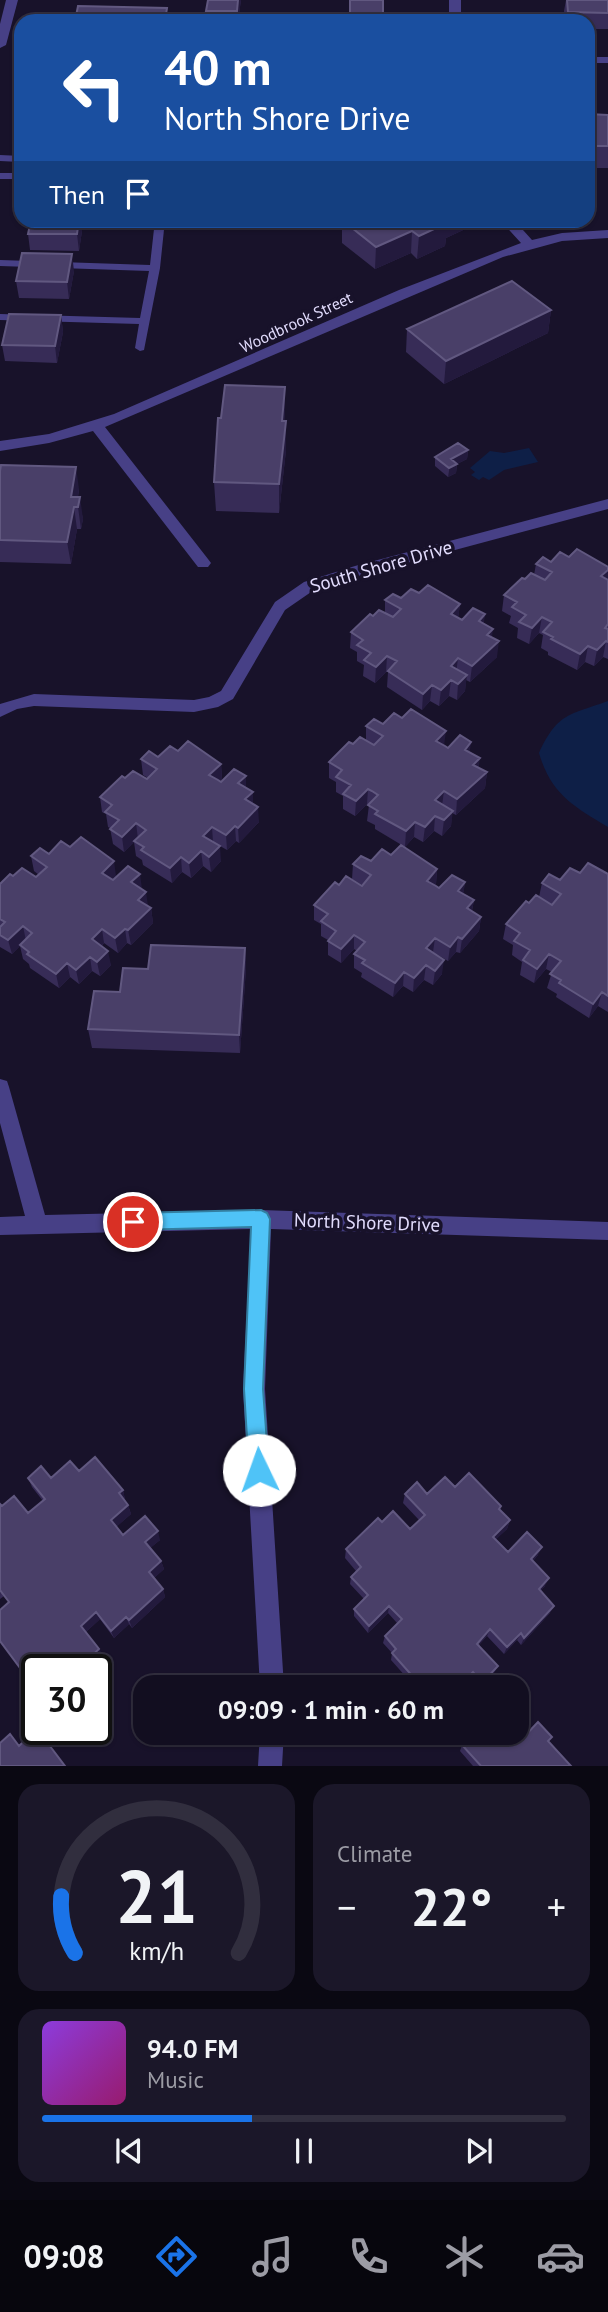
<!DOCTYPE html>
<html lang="en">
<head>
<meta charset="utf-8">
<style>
	:root { --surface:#120e20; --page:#1b1729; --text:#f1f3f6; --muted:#9c9ca5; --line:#312e3e; --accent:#1a73e8 }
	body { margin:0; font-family:"PT Sans",sans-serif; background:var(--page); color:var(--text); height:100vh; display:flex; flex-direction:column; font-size:26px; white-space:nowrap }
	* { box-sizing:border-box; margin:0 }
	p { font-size:23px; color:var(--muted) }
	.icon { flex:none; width:38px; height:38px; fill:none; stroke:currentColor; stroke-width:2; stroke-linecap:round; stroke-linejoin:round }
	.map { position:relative; height:1766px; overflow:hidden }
	.drawer { display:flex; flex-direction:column; gap:18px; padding:18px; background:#0a0812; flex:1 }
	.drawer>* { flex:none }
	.guide { position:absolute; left:14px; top:14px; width:581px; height:214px; border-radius:21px; box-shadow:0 2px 5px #0004,0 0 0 2px var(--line); background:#1a4fa0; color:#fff; overflow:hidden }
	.speed { position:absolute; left:21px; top:1654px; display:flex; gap:14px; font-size:35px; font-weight:700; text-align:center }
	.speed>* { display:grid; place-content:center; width:91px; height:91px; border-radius:50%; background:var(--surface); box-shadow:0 2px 5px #0004,0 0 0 2px var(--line); line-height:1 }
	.speed .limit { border:4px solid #111; border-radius:10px; background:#fff; color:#111 }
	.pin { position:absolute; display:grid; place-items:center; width:60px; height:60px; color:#fff; margin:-30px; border:4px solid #fff; border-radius:50%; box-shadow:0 2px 7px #0007 }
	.me { position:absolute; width:77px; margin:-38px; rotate:357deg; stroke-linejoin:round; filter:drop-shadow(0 0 5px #0008) }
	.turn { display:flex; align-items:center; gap:24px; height:147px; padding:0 35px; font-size:32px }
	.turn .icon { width:91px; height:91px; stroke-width:2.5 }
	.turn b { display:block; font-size:49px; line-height:60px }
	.then { display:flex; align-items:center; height:66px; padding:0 35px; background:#0003; gap:14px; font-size:26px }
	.big { font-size:52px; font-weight:600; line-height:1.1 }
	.drawer .tile { flex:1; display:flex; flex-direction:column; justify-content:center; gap:10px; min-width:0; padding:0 24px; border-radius:21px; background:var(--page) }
	.drawer .dial { align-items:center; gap:0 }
	.dial svg { height:182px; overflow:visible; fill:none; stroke:var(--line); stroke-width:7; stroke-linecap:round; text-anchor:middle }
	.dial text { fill:var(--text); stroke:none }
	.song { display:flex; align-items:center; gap:21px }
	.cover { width:84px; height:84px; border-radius:10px; background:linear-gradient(135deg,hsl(270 70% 55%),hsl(320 70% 35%)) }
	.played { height:7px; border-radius:4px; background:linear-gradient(90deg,var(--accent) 40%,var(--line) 40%) }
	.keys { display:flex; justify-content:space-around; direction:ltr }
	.heat { display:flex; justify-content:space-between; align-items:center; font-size:38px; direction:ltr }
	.drawer .tiles { flex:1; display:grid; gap:18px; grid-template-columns:1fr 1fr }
	.tile:last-child { grid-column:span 2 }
	.trip { position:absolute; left:133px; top:1675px; width:396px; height:70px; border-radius:21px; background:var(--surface); box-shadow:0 2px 5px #0004,0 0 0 2px var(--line); font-weight:600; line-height:70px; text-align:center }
	.tab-bar { display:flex; height:112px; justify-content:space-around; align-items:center; background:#07060d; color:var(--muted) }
	.tab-bar .icon { width:49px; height:49px }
	.tab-bar .on { color:var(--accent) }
	.tab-bar b { font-size:32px; color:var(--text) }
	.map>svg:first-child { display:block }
</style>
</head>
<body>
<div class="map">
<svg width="608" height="1766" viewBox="0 0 608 1766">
	<rect width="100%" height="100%" fill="#18122a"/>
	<!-- water -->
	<path fill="#0e1f47" d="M529,448L538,462L504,470L489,480L483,477L479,480L471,475L475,472L470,468L490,451L504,453Z
		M608,701V827C573,806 551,794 539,753C558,712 570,715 608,701Z"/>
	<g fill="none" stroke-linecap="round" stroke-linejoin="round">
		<!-- service -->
		<path fill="#474086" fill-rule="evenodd" d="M0,155L21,156V162L0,161Z
			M0,173H21V179H0Z
			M155,220H165L160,268L144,350L140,351L135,348L139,324L0,320V314L140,318L149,271L0,266V260L150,265Z"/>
		<!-- minor -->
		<path fill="#474086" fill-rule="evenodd" d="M449,0H461V21H449Z
			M588,57H608V63H588Z
			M500,220H514L532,240L562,233L608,230V238L562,241L503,257L105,427L208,559L211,563L208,567H198L93,431L49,443L0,451V441L49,434L114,414L399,290L521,243Z
			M608,499V509L358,576L314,590L285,610L233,699L218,707L194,712L34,706L17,709L0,717V704L34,694L194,700L209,697L221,691L275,602L304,582L355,566Z
			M0,1079L7,1081L9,1087L45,1215L261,1210L608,1222V1240L271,1229L265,1389L284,1687H260L243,1389L251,1229L0,1235V1217L25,1216L0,1123Z
			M260,1732H284L282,1766H258Z"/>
		<!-- tertiary -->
		<path fill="#474086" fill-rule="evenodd" d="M6,0H18L6,45L0,48V24Z"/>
	</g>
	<!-- wall -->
	<path fill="#372c57" d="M241,0L238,21H206V11Z
		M566,0H608V29H588V21H565L564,11Z
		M588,114L608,115V168H588Z
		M342,220H475L474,225L446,238L445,246L417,259L411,253L375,269L342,243Z
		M83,224L79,251L30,250L28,234Z
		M74,271L69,299L19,298L16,281Z
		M551,310L548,333L444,384L406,352L407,329Z
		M61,315L63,332L57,363L5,361L2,345Z
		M285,421L286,450L279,513L216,511L214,482Z
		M468,450L467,459L457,464L456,473L448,477L435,466V457Z
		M0,471L79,489L78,497L83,519L81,529H77L71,564L0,562Z
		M551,562L608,580V659L603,657L594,666L585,662L577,670L548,655V652L541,648L543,635L539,633L529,644L517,638L518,628L509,623L511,616L502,611L504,595L525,579L534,575L536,564Z
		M419,593L460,604L458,618L462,620L485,614L483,624L492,637L497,657L470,682L466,680L465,691L457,700L449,696L439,706L430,701L422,710L387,687L388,672H386L375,683L363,676L364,665L357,661V652L350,648L351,632L373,616L385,613V600L401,598Z
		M383,724L448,748L470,752L479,768L487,772L485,788L456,815L452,813L451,826L442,836L434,831L423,842L414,837L405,847L375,829V825L367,821L369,805L367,804L355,816L343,809V796L336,792V782L329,778V762L353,744L366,740V726Z
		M178,751L221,764L222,779L220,781L221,782L246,776V788L253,804L259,822L239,843L236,841L227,850L213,842L221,861L211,872L203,866L191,878L182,872L172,883L143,865L142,860L136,856L134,842L124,852L113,844L110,828L108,827L106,814L102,812L100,797L125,778L147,779L148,778L143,775L141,759L158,757Z
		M49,854L116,876L112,880L141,889L148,906L151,908L153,923L131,945L127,943L118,953L104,943L102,946L111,965L100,976L92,971L79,984L70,977L59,988L30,968L29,964L23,959L20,946L12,954L0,947V884L13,876L36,877L39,875L34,871L31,856Z
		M391,855L437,869L436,884L434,885L439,888L465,882L463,894L474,900L472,911L481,917L479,931L460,953L456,952L448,961L433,952L442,974L433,985L424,980L413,992L403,986L393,997L361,977L362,973L354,968V954L357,951L354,949L341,963L328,955V940L321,936V924L314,920V905L339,885H362L352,879L353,864L371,861Z
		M580,873L608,874V1012L598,1006L589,1018L556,997L557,994L547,988L552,972L546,969L534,983L520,975L522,962L512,955L513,945L503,939L506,924L529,903L539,897L542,883L560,880Z
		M245,948L246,968L240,1053L92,1048L88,1029L120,992L148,969Z
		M79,1471L123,1490L125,1500L128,1505L131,1514L116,1527L123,1535L160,1540L150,1548L161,1561L164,1569L154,1578L163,1589L165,1597L132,1628L129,1624L114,1638L100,1619L86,1632L99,1649L102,1655L88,1670H84L77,1661L67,1670H51L48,1666L37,1670V1677L31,1682L0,1642L9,1602L4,1596L0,1599L2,1506L28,1513L43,1501L32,1487L28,1478H51Z
		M455,1487L500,1510L510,1520L507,1529L496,1539L508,1552L538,1555L533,1561L545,1586L540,1591L550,1613L521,1645L517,1640L504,1654L487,1636L479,1645L494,1673L481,1687H477L470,1678L461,1687H444L441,1684L438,1687H415L391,1660L392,1653L383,1643L385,1636L397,1623L388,1613L368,1633L354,1616V1609L364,1599L350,1584L351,1577L356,1571L345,1558L346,1549L382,1522L410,1529L419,1520L403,1503L405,1494H427Z
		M552,1737L548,1741L571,1766H473L460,1751L462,1745L492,1744L522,1739Z"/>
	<!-- shaded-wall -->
	<path fill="#231a3d" d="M238,0H241L238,21H237V11Z
		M79,220H83V224L79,251L77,234Z
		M440,220H475L474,225L446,238L445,246L417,259L419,236Z
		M412,231L411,253L375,269L376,247Z
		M72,254L74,271L69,299L67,282Z
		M551,310L548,333L444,384L446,361Z
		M61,315L63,332L57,363L55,346Z
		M285,387V417L283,444L286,421V450L279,513V484Z
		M468,450L467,459L457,464L456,473L448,477L451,459Z
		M76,467L79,489L76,507H74L77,529L71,564L67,542L71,497Z
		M80,497L83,519L81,529L78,507Z
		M608,570V577L607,584L601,576Z
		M460,604L458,620L451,614Z
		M485,614L483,631L479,621Z
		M542,617L539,633L529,644L532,628Z
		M493,629L491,645L487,635Z
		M499,641L497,657L470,682L472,666Z
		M606,641L603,657L594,666L597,650Z
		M588,646L585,662L577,670L580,654Z
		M387,656L386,672L375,683L376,667Z
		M458,658L456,674L451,680L449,696L439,706L441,690L451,666Z
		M467,675L465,691L457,700L458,684Z
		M432,685L430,701L422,710L423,694Z
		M446,731L444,746L436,741Z
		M471,742L469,758L465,750Z
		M480,758L478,773L473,765Z
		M221,764L222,779L211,790L209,775Z
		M487,772L485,788L456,815L457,799Z
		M246,776V791L238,783Z
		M368,789L367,804L355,816L356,801Z
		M444,791L442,806L435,800Z
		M253,792V808L245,799Z
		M258,807L259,822L239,843L238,828Z
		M453,811L451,826L442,836L444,820Z
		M435,816L434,831L423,842L425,827Z
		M415,822L414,837L405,847L406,831Z
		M136,823L138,839L124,852L122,837Z
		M235,826L236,841L227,850L226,835Z
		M212,827L213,842L204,851L203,836Z
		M220,846L221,861L211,872L209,857Z
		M201,851L203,866L191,878L189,863Z
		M181,857L182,872L172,883L170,868Z
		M114,861L116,876L104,888L102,873Z
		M437,869L436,884L425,895L427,881Z
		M140,874L142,889L131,882Z
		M465,882L463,897L458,891Z
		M146,892L148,906L138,900Z
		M474,900L471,915L467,908Z
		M151,908L153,923L131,945L128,930Z
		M481,917L479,931L460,953L462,939Z
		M23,926L26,941L12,954L8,940Z
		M102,929L104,943L94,954L92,939Z
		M125,929L127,943L118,953L115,938Z
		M354,935V949L341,963V949Z
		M458,937L456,952L448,961L450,947Z
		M435,938L433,952L424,962L426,948Z
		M245,948L246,968L240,1053L239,1035Z
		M108,951L111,965L100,976L97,962Z
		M549,954L546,969L534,983L537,969Z
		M90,957L92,971L79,984L76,970Z
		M444,960L442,974L433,985L435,971Z
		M67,963L70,977L59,988L56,974Z
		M426,965L424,980L413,992L414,978Z
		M404,972L403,986L393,997L395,983Z
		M602,992L598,1006L589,1018L593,1004Z
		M123,1490L125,1499L122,1502L119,1493Z
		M128,1505L131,1514L114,1529L111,1520Z
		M510,1520L507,1529L490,1545L493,1537Z
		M158,1531L160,1540L148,1550L145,1542Z
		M542,1547L538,1555L527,1567L531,1559Z
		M161,1561L164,1569L152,1580L149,1572Z
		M549,1578L545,1586L535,1597L539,1589Z
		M163,1589L165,1597L132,1628L129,1620Z
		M389,1606L388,1613L368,1633L369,1626Z
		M554,1606L550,1613L521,1645L524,1638Z
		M96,1612L100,1619L85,1633L81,1626Z
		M126,1617L129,1624L114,1638L111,1631Z
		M490,1629L487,1636L474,1650L477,1644Z
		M521,1633L517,1640L504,1654L507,1647Z
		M99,1649L102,1655L88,1670H85L82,1665Z
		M73,1654L77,1661L67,1670H56Z
		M44,1660L48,1666L44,1670H37V1677L31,1682L26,1676Z
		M498,1666L494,1673L480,1687L482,1683Z
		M473,1672L470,1678L461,1687H458Z
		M443,1678L441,1684L438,1687H435Z"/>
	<!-- building -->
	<path fill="#493f68" stroke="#615880" stroke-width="2" d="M208,0H238L237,11H206Z
		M350,0H383V21H350Z
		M567,0H608V13L568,12Z
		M78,6L167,8L165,21H75Z
		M588,114L608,115V146H588Z
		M31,220H79L77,234H28Z
		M342,220H443L447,223L419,236L412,231L376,247Z
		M22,253L72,254L67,282L16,281Z
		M512,281L551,310L446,361L407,329Z
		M9,314L61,315L55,346L2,345Z
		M225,385L285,387L282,421H286L279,484L214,482L218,418H221Z
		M458,443L468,450L451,459L457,464L449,468L435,457Z
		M1,465L76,467L71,497H80L78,507H74L67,542L0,540V471Z
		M577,549L608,567V570L601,576L608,580V624L605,628L608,629V642L606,641L597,650L588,646L580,654L551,639L553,637L543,632L552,622L542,617L532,628L519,622L526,615L512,607L517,602L504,595L522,578L525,579L531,573L545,580L552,572L536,564L543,557L551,562L560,552L569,557Z
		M428,585L460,604L451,614L462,620L473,608L485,614L479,621L493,629L487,635L499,641L472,666L458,658L451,666L467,675L458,684L451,680L441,690L432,685L423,694L388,671L397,661L387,656L376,667L364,660L371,653L357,645L363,640L351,632L370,614L373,616L379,610L393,617L401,609L385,600L393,594L401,598L411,589L419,593Z
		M411,709L446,731L436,741L445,746L448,748L460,735L471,742L465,750L480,758L473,765L487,772L457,799L444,791L435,800L453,811L444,820L435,816L425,827L415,822L406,831L375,814L378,811L368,805L378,795L372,791L368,789L356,801L343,794L351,785L336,777L342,770L329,762L349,742L353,744L360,737L374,745L383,736L366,726L374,719L383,724L394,713L402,718Z
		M188,741L221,764L209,775L218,780L221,782L234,769L246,776L238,783L253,792L245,799L258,807L238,828L235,826L226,835L212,827L203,836L220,846L209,857L201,851L189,863L181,857L170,868L141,850L144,847L134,841L146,830L136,823L122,837L110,829L119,820L105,812L112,805L100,797L122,776L125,778L133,771L147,779L157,769L141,759L149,751L158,757L170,746L178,751Z
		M81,837L114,861L102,873L113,880L128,866L140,874L131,882L146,892L138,900L151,908L128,930L125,929L115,938L102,929L92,939L108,951L97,962L90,957L76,970L67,963L56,974L27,954L29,952L20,945L32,933L23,926L8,940L0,935V927L5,922L0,919V884L10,874L13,876L22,868L36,877L47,867L31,856L40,848L49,854L61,841L70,847Z
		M401,845L437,869L427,881L436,886L439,888L452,875L465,882L458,891L474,900L467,908L481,917L462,939L458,937L450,947L435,938L426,948L444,960L435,971L426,965L414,978L404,972L395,983L362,963L365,960L354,954L365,942L359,938L354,935L341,949L328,941L336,931L321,921L328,914L314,905L335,882L339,885L346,876L362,886L371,875L353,864L361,856L371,861L382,849L391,855Z
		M588,863L608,874V996L602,992L593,1004L559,983L561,980L550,974L561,961L549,954L537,969L523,960L530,950L514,941L520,933L506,924L526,901L529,903L536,895L552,905L561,894L542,883L549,874L560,880L570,868L580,873Z
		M151,945L245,948L239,1035L88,1029L94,991L120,992L123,968L148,969Z
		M95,1457L123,1490L119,1493L128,1505L111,1520L123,1535L145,1516L158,1531L145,1542L161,1561L149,1572L163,1589L129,1620L126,1617L111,1631L96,1612L81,1626L99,1649L82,1665L73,1654L56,1670H51L44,1660L26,1676L0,1641V1610L9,1602L0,1590V1504L2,1506L14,1496L28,1513L45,1499L28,1478L41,1466L51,1478L70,1461L79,1471Z
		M469,1473L501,1506L499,1509L510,1520L493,1537L508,1552L527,1532L542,1547L531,1559L549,1578L539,1589L554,1606L524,1638L521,1633L507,1647L490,1629L477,1644L498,1666L482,1683L473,1672L458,1687H452L443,1678L435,1687H422L392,1653L396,1649L385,1636L402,1619L389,1606L369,1626L354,1609L368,1595L351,1577L361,1567L346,1549L378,1518L382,1522L393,1511L410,1529L425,1515L405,1494L417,1482L427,1494L445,1477L455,1487Z
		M538,1722L552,1737L548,1741L571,1766H481L462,1745L474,1732H482L492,1744L501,1732H516L522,1739Z
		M37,1729L65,1766H0V1743L10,1734L19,1746Z"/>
	<!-- route -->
	<path fill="#4fc3f7" stroke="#337fa1" stroke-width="2" d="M261,1210L267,1213L270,1219L263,1389L269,1470L266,1477L259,1480L252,1477L249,1470L244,1389L251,1227L133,1230L127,1228L124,1222L127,1216L133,1213Z"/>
	<g text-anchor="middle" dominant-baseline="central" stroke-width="7" stroke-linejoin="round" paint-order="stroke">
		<!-- far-street labels -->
		<g font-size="16" fill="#e2dcfd" stroke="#18122a">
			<text transform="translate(296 322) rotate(-25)">Woodbrook Street</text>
		</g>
		<!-- street labels -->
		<g font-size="19" fill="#e2dcfd" stroke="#18122a">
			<text transform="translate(381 566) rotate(-16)">South Shore Drive</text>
			<text transform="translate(367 1222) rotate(2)">North Shore Drive</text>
		</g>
	</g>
</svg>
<div class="speed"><div class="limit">30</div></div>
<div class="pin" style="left:133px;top:1222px;background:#d93025"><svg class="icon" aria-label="arrive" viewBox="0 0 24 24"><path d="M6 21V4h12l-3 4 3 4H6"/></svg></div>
<svg class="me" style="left:259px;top:1470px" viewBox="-20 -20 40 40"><circle r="19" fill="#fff"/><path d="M0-13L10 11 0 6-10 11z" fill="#4fc3f7"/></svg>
<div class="trip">09:09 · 1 min · 60 m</div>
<div class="guide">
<div class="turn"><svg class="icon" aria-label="left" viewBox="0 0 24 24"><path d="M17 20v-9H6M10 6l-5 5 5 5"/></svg><div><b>40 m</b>North Shore Drive</div></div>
<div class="then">Then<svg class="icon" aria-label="arrive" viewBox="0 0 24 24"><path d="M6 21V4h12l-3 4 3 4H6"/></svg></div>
</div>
</div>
<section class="drawer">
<div class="tiles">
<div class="tile dial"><svg viewBox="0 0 100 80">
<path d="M14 69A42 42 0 1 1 86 69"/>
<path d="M14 69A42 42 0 0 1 8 44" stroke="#1a73e8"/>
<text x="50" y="56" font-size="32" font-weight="700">21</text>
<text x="50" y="72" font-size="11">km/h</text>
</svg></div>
<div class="tile"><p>Climate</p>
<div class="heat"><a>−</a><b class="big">22°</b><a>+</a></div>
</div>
<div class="tile">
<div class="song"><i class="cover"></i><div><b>94.0 FM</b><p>Music</p></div></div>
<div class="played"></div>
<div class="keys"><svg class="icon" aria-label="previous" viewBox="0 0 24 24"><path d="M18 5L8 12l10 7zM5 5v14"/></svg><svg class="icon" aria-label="pause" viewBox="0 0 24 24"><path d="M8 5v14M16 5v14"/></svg><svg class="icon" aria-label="next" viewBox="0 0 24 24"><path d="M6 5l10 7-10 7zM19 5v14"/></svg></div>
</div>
</div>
</section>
<nav class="tab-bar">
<b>09:08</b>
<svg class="icon on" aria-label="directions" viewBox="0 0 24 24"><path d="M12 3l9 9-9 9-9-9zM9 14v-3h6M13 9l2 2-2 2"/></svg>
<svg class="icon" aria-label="music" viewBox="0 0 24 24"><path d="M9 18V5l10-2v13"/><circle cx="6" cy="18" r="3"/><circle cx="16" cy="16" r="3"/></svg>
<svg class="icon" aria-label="phone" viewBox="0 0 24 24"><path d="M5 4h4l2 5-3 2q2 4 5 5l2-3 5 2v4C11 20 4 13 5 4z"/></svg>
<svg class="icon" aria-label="climate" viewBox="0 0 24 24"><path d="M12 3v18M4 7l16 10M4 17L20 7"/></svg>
<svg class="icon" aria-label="car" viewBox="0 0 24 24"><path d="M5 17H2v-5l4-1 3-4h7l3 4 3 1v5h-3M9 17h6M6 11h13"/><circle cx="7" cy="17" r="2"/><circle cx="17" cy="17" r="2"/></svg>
</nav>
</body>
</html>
